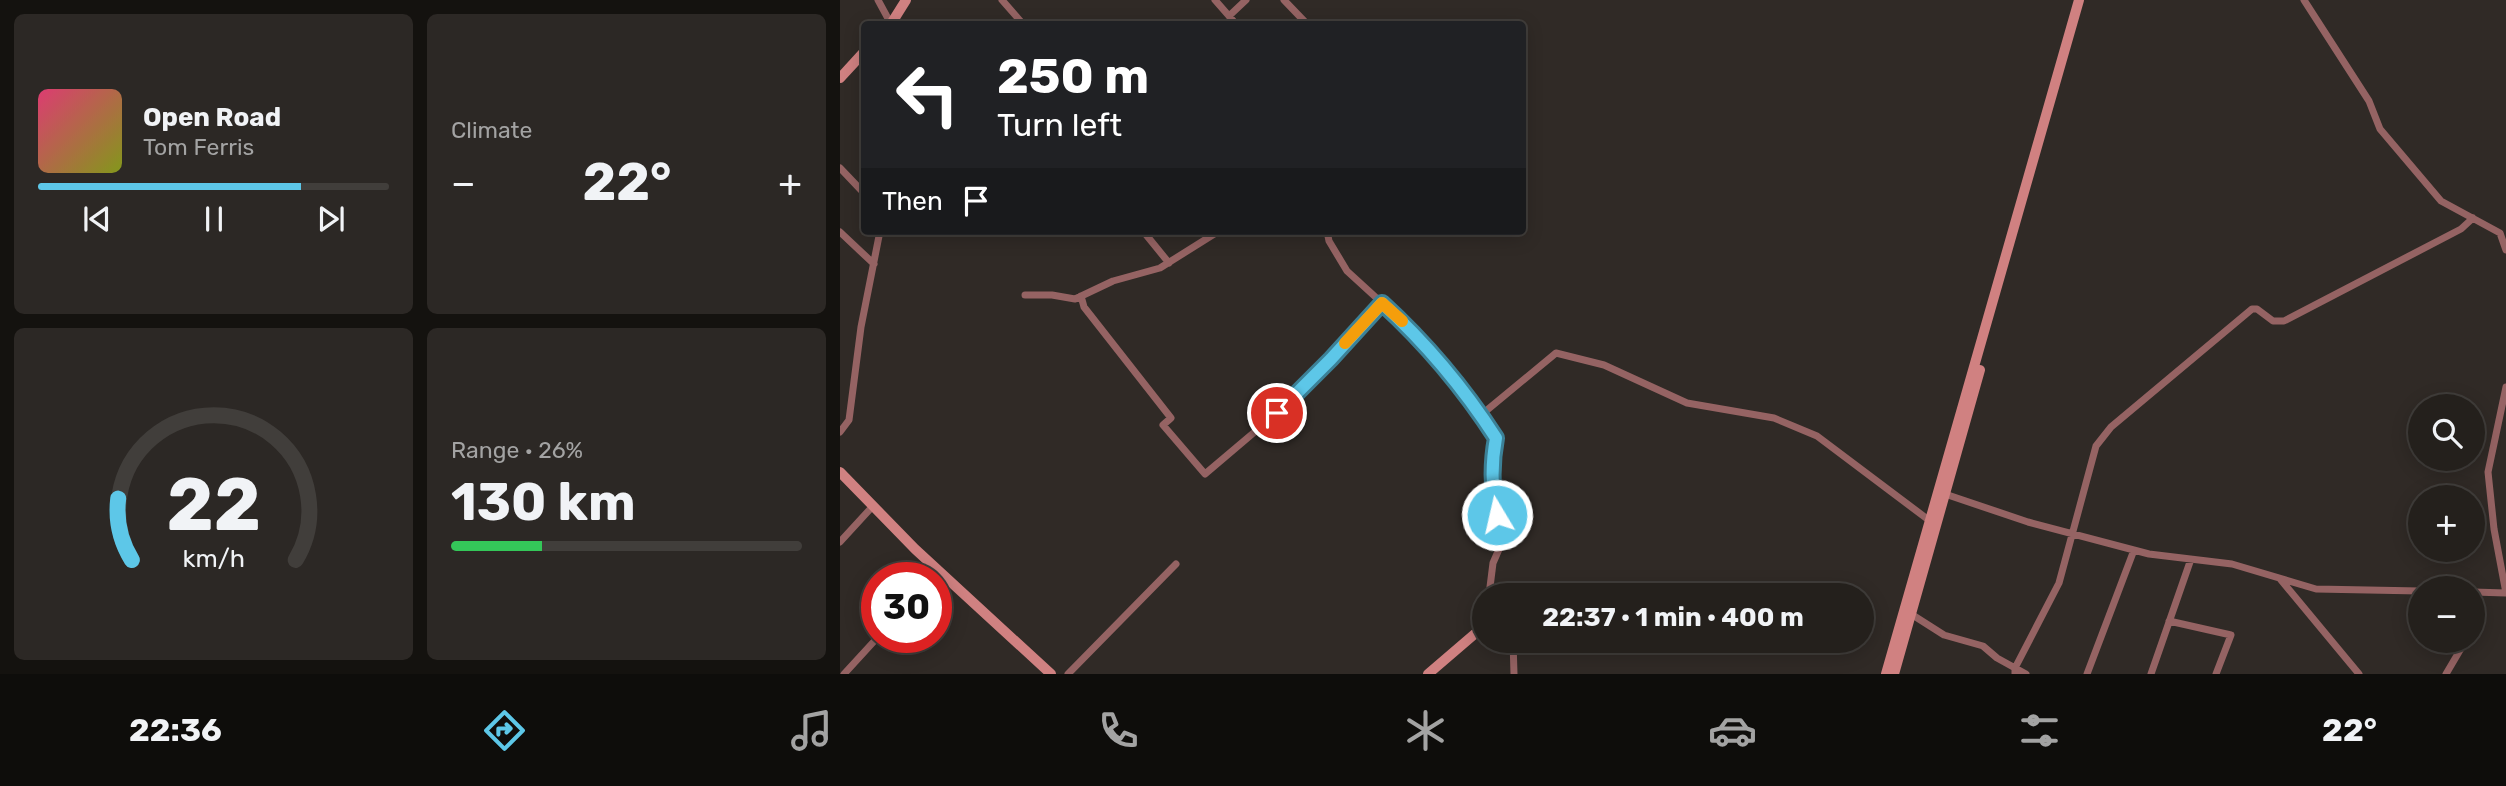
<!DOCTYPE html>
<html lang="en">
<head>
<meta charset="utf-8">
<style>
	:root { --surface:#24201c; --page:#2c2825; --text:#f1f3f6; --muted:#a3a3a3; --line:#413e3b; --accent:#5dc7e8 }
	body { margin:0; font-family:Rubik,sans-serif; background:var(--page); color:var(--text); height:100vh; display:flex; flex-direction:column; font-size:26px; white-space:nowrap }
	* { box-sizing:border-box; margin:0 }
	p { font-size:23px; color:var(--muted) }
	.icon { flex:none; width:38px; height:38px; fill:none; stroke:currentColor; stroke-width:2; stroke-linecap:round; stroke-linejoin:round }
	.map { position:relative; flex:1; overflow:hidden }
	.details { display:flex; flex-direction:column; gap:14px; padding:14px; background:#14120f; width:840px }
	.details>* { flex:none }
	.top-card { position:absolute; left:21px; top:21px; width:665px; height:214px; border-radius:7px; box-shadow:0 4px 18px #0003,0 0 0 2px var(--line); background:#202124; color:#fff; overflow:hidden }
	.fabs { position:absolute; left:1568px; top:394px; display:grid; gap:14px }
	.fabs a { display:grid; place-items:center; width:77px; height:77px; border-radius:50%; background:var(--surface); box-shadow:0 4px 18px #0003,0 0 0 2px var(--line); font-size:35px }
	.speed { position:absolute; left:21px; top:562px; display:flex; gap:14px; font-size:35px; font-weight:700; text-align:center }
	.speed>* { display:grid; place-content:center; width:91px; height:91px; border-radius:50%; background:var(--surface); box-shadow:0 4px 18px #0003,0 0 0 2px var(--line); line-height:1 }
	.speed .limit { border:10px solid #d22; background:#fff; color:#111 }
	.pin { position:absolute; display:grid; place-items:center; width:60px; height:60px; color:#fff; margin:-30px; border:4px solid #fff; border-radius:50%; box-shadow:0 2px 7px #0007 }
	.me { position:absolute; width:77px; margin:-38px; rotate:351deg; stroke-linejoin:round; filter:drop-shadow(0 0 5px #0008) }
	.turn { display:flex; align-items:center; gap:24px; height:147px; padding:0 21px; font-size:32px }
	.turn .icon { width:91px; height:91px; stroke-width:2.5 }
	.turn b { display:block; font-size:49px; line-height:60px }
	.then { display:flex; align-items:center; height:66px; padding:0 21px; background:#0003; gap:14px; font-size:26px }
	.big { font-size:52px; font-weight:700; line-height:1.1 }
	.details .tile { flex:1; display:flex; flex-direction:column; justify-content:center; gap:10px; min-width:0; padding:0 24px; border-radius:10px; background:var(--page) }
	.details .dial { align-items:center; gap:0 }
	.dial svg { height:182px; overflow:visible; fill:none; stroke:var(--line); stroke-width:7; stroke-linecap:round; text-anchor:middle }
	.dial text { fill:var(--text); stroke:none }
	.song { display:flex; align-items:center; gap:21px }
	.cover { width:84px; height:84px; border-radius:10px; background:linear-gradient(135deg,hsl(340 70% 55%),hsl(70 70% 35%)) }
	.played { height:7px; border-radius:4px; background:linear-gradient(90deg,var(--accent) 75%,var(--line) 75%) }
	.keys { display:flex; justify-content:space-around; direction:ltr }
	.heat { display:flex; justify-content:space-between; align-items:center; font-size:38px; direction:ltr }
	.charge { height:10px; border-radius:5px; background:linear-gradient(90deg,#34c759 26%,var(--line) 0) }
	.details .tiles { flex:1; display:grid; gap:14px; grid-template-columns:repeat(2,1fr) }
	.trip { position:absolute; left:632px; top:583px; width:402px; height:70px; border-radius:35px; background:var(--surface); box-shadow:0 4px 18px #0003,0 0 0 2px var(--line); font-weight:700; line-height:70px; text-align:center }
	.tab-bar { display:flex; height:112px; justify-content:space-around; align-items:center; background:#0e0d0b; color:var(--muted) }
	.tab-bar .icon { width:49px; height:49px }
	.tab-bar .selected { color:var(--accent) }
	.tab-bar b { font-size:32px; color:var(--text) }
	main { display:flex; flex:1; min-height:0 }
	.map>svg:first-child { display:block }
</style>
</head>
<body>
<main>
<section class="details">
<div class="tiles">
<div class="tile">
<div class="song"><i class="cover"></i><div><b>Open Road</b><p>Tom Ferris</p></div></div>
<div class="played"></div>
<div class="keys"><svg class="icon" aria-label="previous" viewBox="0 0 24 24"><path d="M18 5L8 12l10 7zM5 5v14"/></svg><svg class="icon" aria-label="pause" viewBox="0 0 24 24"><path d="M8 5v14M16 5v14"/></svg><svg class="icon" aria-label="next" viewBox="0 0 24 24"><path d="M6 5l10 7-10 7zM19 5v14"/></svg></div>
</div>
<div class="tile"><p>Climate</p>
<div class="heat"><a>−</a><b class="big">22°</b><a>+</a></div>
</div>
<div class="tile dial"><svg viewBox="0 0 100 80">
<path d="M14 69A42 42 0 1 1 86 69"/>
<path d="M14 69A42 42 0 0 1 8 42" stroke="#5dc7e8"/>
<text x="50" y="56" font-size="32" font-weight="700">22</text>
<text x="50" y="72" font-size="11">km/h</text>
</svg></div>
<div class="tile"><p>Range · 26%</p><b class="big">130 km</b><div class="charge"></div></div>
</div>
</section>
<div class="map">
<svg width="1666" height="674" viewBox="0 0 1666 674">
	<rect width="100%" height="100%" fill="#302a26"/>
	<g fill="none" stroke-linecap="round" stroke-linejoin="round">
		<!-- street -->
		<path stroke="#956363" stroke-width="7" d="M38,0L51,24
			M162,0L183,24
			M375,0L396,24
			M444,0L467,24
			M1464,0L1529,101L1540,129L1601,201L1660,233L1666,250
			M389,16L406,0
			M0,168L21,190
			M303,231L329,263
			M487,231L489,241L507,271L577,335L630,397L656,438L651,490L663,540L653,563L650,587L655,595
			M0,232L34,264
			M185,295H212L235,299L273,281L320,268L379,231
			M241,296L244,307L331,418L323,425L365,474L437,413L491,359L542,303
			M641,415L716,353L764,365L847,403L934,418L977,436L1090,521
			M0,432L9,420L21,327L40,231
			M1105,494L1188,522L1309,554L1392,564L1476,589L1580,591
			M0,542L33,506
			M1441,580L1519,674
			M1633,592L1666,593L1654,529L1648,472L1666,387
			M1071,614L1104,635L1143,646L1157,658L1186,674
			M1329,621L1391,635L1376,674
			M1633,628L1636,622L1635,592
			M673,640L674,674
			M4,674L38,637
			M228,674L336,564
			M1175,674V668L1219,583L1256,446L1271,427L1412,309H1417L1433,321H1444L1621,229L1633,218
			M1247,674L1294,550
			M1311,674L1351,559
			M1606,674L1626,640"/>
		<!-- secondary -->
		<path stroke="#d08181" stroke-width="10" d="M51,24L66,0
			M0,78L24,52
			M0,472L75,549L211,674
			M588,674L644,626
			M1046,674L1239,0
			M1054,674L1140,370"/>
	</g>
	<g fill="none" stroke-linecap="round" stroke-linejoin="round">
		<defs>
			<path id="route" d="M437,413L491,359L542,303C587,344 623,387 656,438C651,465 651,488 657,515"/>
		</defs>
		<!-- route casing -->
		<use href="#route" stroke="#3c8197" stroke-width="18"/>
		<!-- route -->
		<use href="#route" stroke="#5dc7e8" stroke-width="12"/>
		<!-- slow -->
		<path stroke="#f59e0b" stroke-width="12" d="M505,343L542,303L562,321"/>
	</g>
</svg>
<div class="fabs">
<a><svg class="icon" aria-label="search" viewBox="0 0 24 24"><circle cx="10" cy="10" r="6"/><path d="M15 15l6 6"/></svg></a>
<a>+</a>
<a>−</a>
</div>
<div class="speed"><div class="limit">30</div></div>
<div class="pin" style="left:437px;top:413px;background:#d93025"><svg class="icon" aria-label="arrive" viewBox="0 0 24 24"><path d="M6 21V4h12l-3 4 3 4H6"/></svg></div>
<svg class="me" style="left:657px;top:515px" viewBox="-20 -20 40 40"><circle r="17" fill="#5dc7e8" stroke="#fff" stroke-width="3"/><path d="M0-11L8 9 0 5-8 9z" fill="#fff"/></svg>
<div class="trip">22:37 · 1 min · 400 m</div>
<div class="top-card">
<div class="turn"><svg class="icon" aria-label="left" viewBox="0 0 24 24"><path d="M17 20v-9H6M10 6l-5 5 5 5"/></svg><div><b>250 m</b>Turn left</div></div>
<div class="then">Then<svg class="icon" aria-label="arrive" viewBox="0 0 24 24"><path d="M6 21V4h12l-3 4 3 4H6"/></svg></div>
</div>
</div>
</main>
<nav class="tab-bar">
<b>22:36</b>
<svg class="icon selected" aria-label="directions" viewBox="0 0 24 24"><path d="M12 3l9 9-9 9-9-9zM9 14v-3h6M13 9l2 2-2 2"/></svg>
<svg class="icon" aria-label="music" viewBox="0 0 24 24"><path d="M9 18V5l10-2v13"/><circle cx="6" cy="18" r="3"/><circle cx="16" cy="16" r="3"/></svg>
<svg class="icon" aria-label="phone" viewBox="0 0 24 24"><path d="M5 4h4l2 5-3 2q2 4 5 5l2-3 5 2v4C11 20 4 13 5 4z"/></svg>
<svg class="icon" aria-label="climate" viewBox="0 0 24 24"><path d="M12 3v18M4 7l16 10M4 17L20 7"/></svg>
<svg class="icon" aria-label="car" viewBox="0 0 24 24"><path d="M5 17H2v-5l4-1 3-4h7l3 4 3 1v5h-3M9 17h6M6 11h13"/><circle cx="7" cy="17" r="2"/><circle cx="17" cy="17" r="2"/></svg>
<svg class="icon" aria-label="filters" viewBox="0 0 24 24"><path d="M4 7h16M4 17h16"/><circle cx="9" cy="7" r="2"/><circle cx="15" cy="17" r="2"/></svg>
<b>22°</b>
</nav>
</body>
</html>
